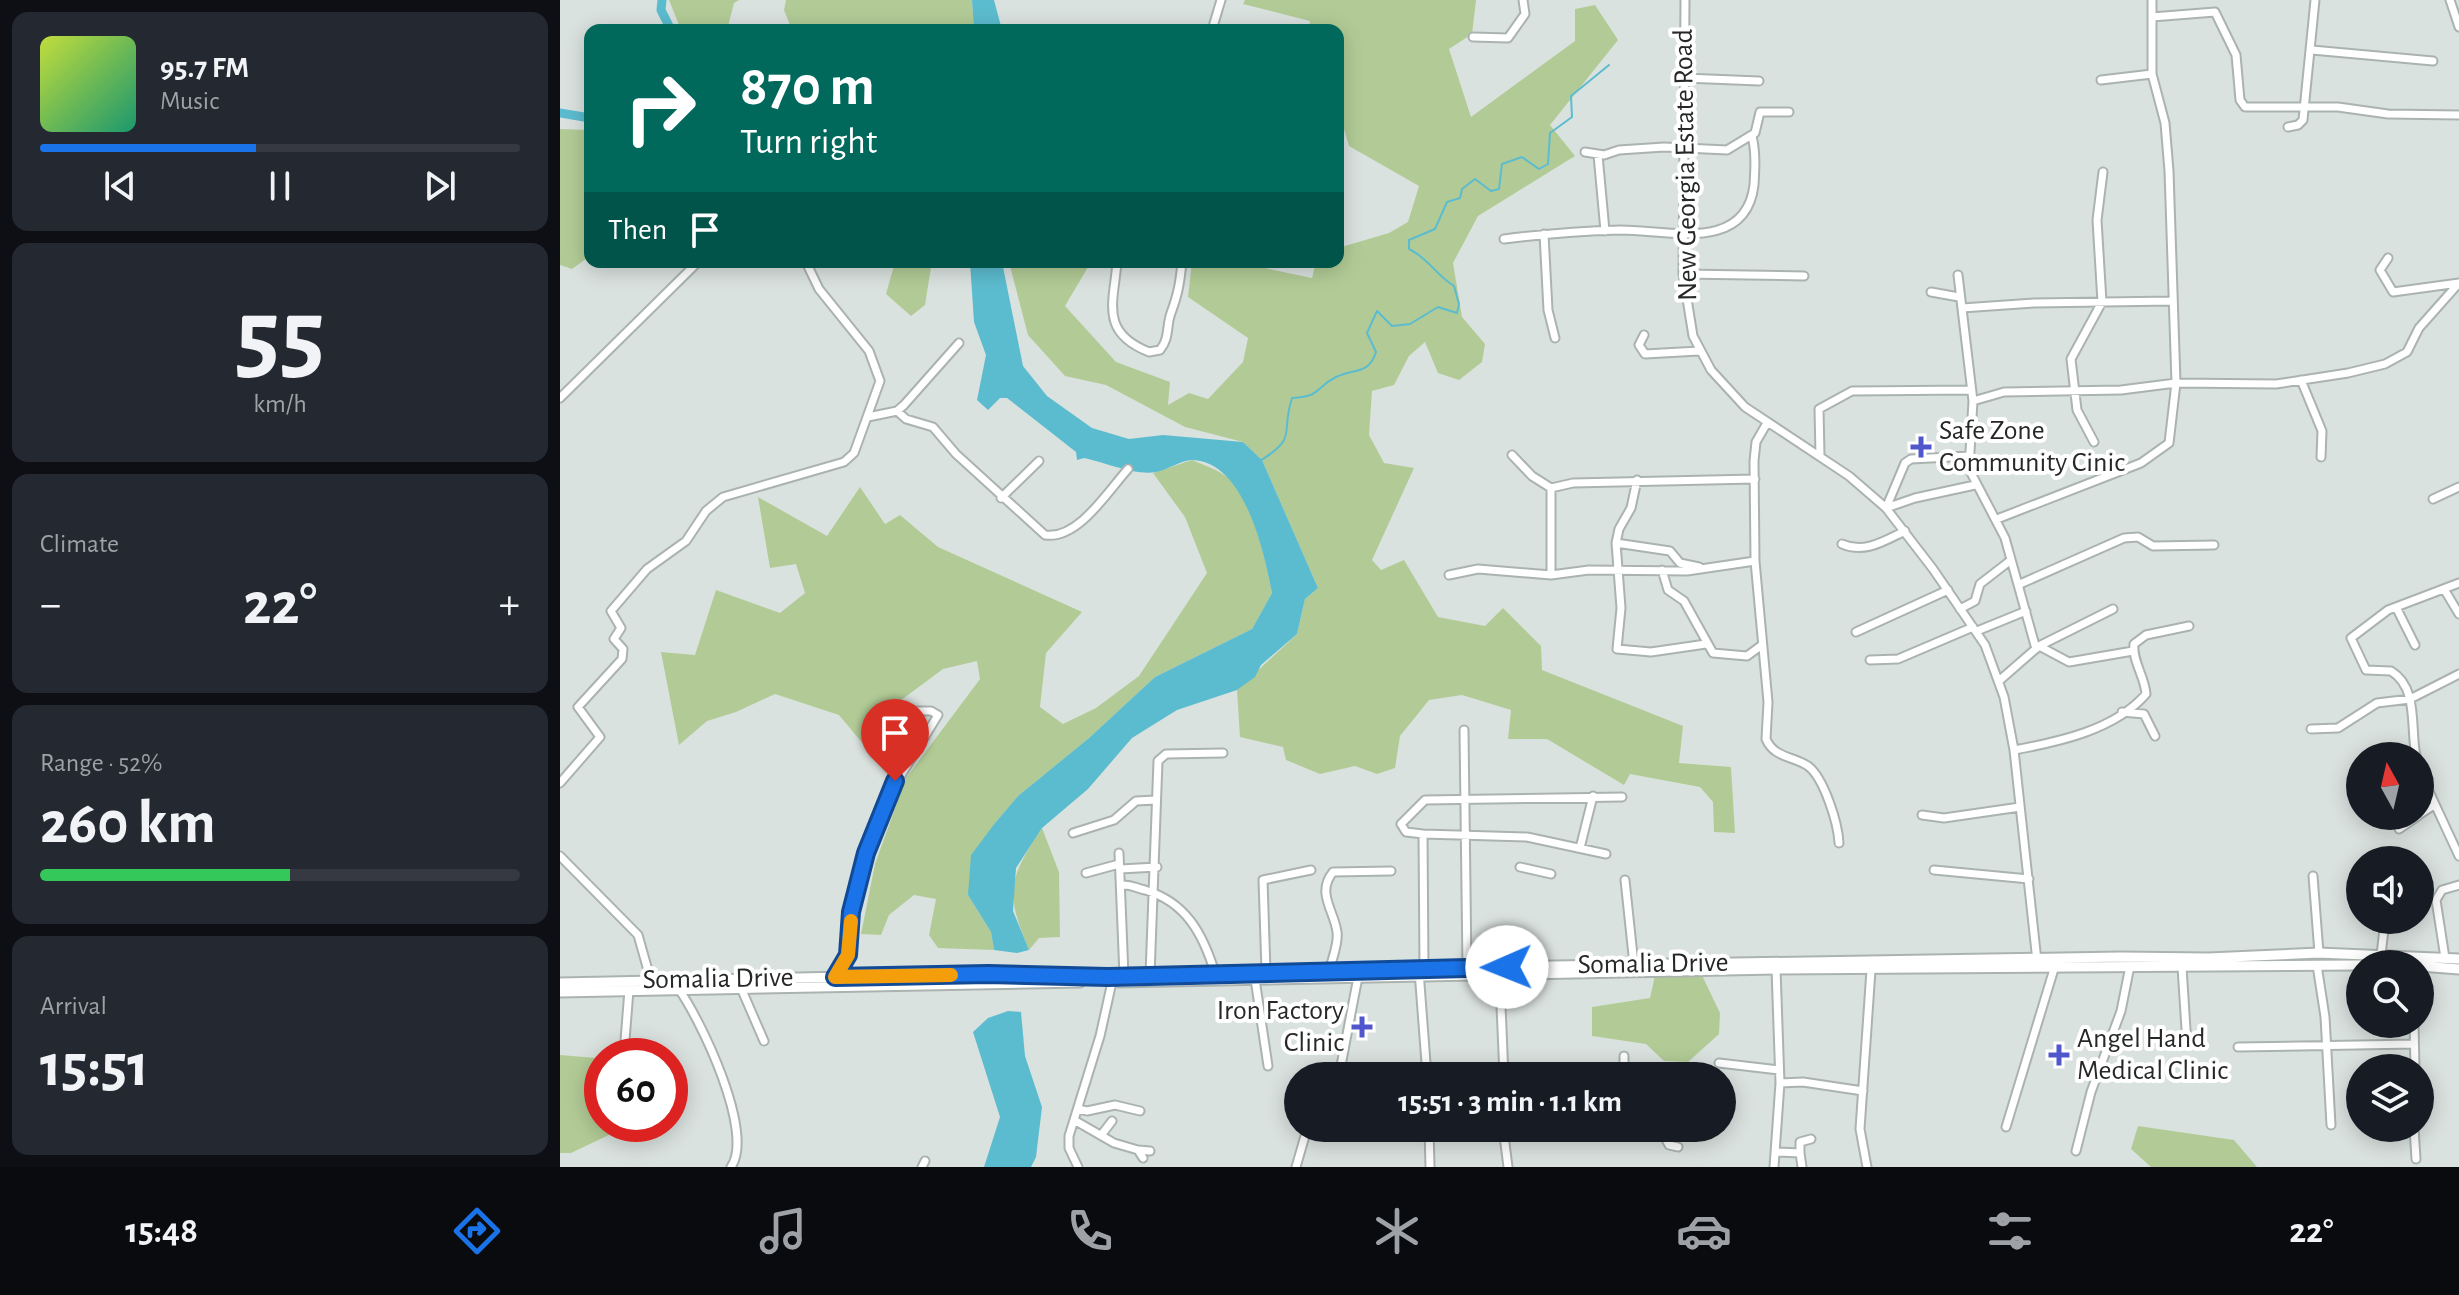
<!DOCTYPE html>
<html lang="en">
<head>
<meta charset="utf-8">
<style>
	:root { --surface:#171b24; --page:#242831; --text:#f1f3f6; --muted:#9ea1a6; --line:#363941; --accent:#1a73e8 }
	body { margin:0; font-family:"Alegreya Sans",sans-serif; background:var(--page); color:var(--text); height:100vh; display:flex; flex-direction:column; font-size:30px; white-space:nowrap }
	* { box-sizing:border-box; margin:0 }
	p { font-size:26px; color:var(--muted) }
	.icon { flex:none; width:44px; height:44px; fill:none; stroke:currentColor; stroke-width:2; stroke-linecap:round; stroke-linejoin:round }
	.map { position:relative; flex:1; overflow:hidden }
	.side { display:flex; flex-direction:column; gap:12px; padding:12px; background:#0d0f14; width:560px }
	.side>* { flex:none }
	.top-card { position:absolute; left:24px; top:24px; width:760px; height:244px; border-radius:16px; box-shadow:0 4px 20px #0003; background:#00695c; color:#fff; overflow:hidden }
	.needle { width:52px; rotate:352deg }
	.tools { position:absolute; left:1786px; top:742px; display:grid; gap:16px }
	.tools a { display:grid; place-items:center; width:88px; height:88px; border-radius:50%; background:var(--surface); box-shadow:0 4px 20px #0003; font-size:40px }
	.speed { position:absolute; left:24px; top:1038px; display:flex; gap:16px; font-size:40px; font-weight:700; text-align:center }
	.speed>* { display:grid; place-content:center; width:104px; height:104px; border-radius:50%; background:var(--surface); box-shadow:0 4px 20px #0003; line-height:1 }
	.speed .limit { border:12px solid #d22; background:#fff; color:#111 }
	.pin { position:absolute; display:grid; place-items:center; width:68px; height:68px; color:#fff; margin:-82px -34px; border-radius:50% 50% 50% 0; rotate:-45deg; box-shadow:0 0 8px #0007 }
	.pin .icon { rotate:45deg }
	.me { position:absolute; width:88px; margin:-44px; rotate:269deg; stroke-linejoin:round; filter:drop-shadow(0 0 6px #0008) }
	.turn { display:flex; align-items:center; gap:28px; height:168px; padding:0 24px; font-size:36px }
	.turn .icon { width:104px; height:104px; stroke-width:2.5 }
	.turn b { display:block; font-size:56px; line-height:68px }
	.then { display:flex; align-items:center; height:76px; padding:0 24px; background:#0003; gap:16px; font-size:30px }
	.big { font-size:60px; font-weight:700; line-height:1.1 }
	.side .widget { flex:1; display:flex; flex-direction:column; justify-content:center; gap:12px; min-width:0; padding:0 28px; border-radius:16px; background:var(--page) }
	.side .dial { align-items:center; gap:0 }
	.dial b { font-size:104px; line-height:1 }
	.song { display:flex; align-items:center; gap:24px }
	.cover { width:96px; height:96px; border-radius:12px; background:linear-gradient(135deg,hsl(70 70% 55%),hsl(160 70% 35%)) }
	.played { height:8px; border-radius:4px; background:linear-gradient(90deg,var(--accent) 45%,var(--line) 45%) }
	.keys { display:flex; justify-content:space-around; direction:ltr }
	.heat { display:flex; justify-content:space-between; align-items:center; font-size:44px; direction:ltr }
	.charge { height:12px; border-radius:6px; background:linear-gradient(90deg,#34c759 52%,var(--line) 0) }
	.trip { position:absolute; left:724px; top:1062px; width:452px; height:80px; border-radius:40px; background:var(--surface); box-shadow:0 4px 20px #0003; font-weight:700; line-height:80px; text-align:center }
	.tab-bar { display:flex; height:128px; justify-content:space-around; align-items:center; background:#090b0e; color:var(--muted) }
	.tab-bar .icon { width:56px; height:56px }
	.tab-bar .selected { color:var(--accent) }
	.tab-bar b { font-size:36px; color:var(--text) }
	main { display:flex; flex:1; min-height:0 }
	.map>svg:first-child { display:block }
</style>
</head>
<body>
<main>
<section class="side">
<div class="widget">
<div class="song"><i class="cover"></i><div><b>95.7 FM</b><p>Music</p></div></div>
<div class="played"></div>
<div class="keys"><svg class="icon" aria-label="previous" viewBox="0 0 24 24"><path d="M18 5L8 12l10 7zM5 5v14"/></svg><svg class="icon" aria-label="pause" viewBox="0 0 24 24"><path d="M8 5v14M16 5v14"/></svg><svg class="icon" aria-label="next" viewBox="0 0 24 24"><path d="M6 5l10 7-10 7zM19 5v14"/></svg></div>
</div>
<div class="widget dial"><b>55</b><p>km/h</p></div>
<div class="widget"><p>Climate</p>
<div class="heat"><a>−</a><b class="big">22°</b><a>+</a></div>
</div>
<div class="widget"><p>Range · 52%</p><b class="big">260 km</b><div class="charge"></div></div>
<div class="widget"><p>Arrival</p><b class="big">15:51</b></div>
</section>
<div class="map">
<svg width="1899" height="1167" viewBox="0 0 1899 1167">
	<rect width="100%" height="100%" fill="#dae2df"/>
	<!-- green -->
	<path fill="#b2cb96" d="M109,0H179L174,3L167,30H121Z
		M226,0H412L414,30H232L224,10Z
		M685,0H916L912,34L889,49L911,117L1015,41V9L1035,5L1058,40L990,125L1015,156L918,216L893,263L902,317L925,344L922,362L899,380L878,373L865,342L849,356L834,385L812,391L809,435L824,463L854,468L812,560L821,570L844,560L878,617L925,626L943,608L981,646L982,670L1123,726L1119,763L1171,767L1175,833L1154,832L1153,802L1140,787L1070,774L1064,785L987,739H948L951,710L902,695L869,700L840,736L835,768L817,774L795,766L760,774L726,760L723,747L680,737L677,690L737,634L745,599L758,588L702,460L683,442L625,427L546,385L505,376L468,335L449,262H531L505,306L556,362L610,382L608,405L629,393L648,399L683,362L688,338L628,297L632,262H676L752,278L756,262H778V248L829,233L848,222L859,186L789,146L778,109V30H748L750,21L683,4Z
		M0,129L30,130V256L12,269L0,265Z
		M335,262H378L371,267L365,305L351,316L326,294Z
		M632,460C646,466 659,470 671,480C693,501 706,563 712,593L692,629L595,677L529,738L458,796L435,823L408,895L431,932L434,950L378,948L369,935L376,899L354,895L329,915L321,935L301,934L315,864L346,778L420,679L417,661L383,669L313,721L309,751L279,715L215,694L176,712L147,721L119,745L101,652L135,655L156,590L220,613L245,593L236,564L210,568L198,497L267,536L300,487L325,524L340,515L378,547L522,612L486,653L480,707L503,724L536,708L579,676L647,573L625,517L593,473Z
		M482,828L499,872L500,937L479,938L469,950C445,893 448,879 482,828Z
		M1096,971H1140L1160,1013L1159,1034L1128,1062L1104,1061L1086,1044L1032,1036V1007L1090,998Z
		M0,1055L36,1058L27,1083L42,1085V1124H72L11,1153H0Z
		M1578,1126L1674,1140L1697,1167H1591L1571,1149Z"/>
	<!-- water -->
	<path fill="#5cbccf" d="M412,0H434L442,30H414Z
		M410,262H442L463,366L487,396L532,428L569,439L603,435L683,442L702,460L758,588L745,599L737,634L701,665L695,677L677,690L617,710L572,738L528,789L482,828L456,868L453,911L469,950L457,953L434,950L431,932L408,895L411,855L435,823L458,796L529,738L595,677L692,629L712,593C704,553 685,460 631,460C620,461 607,470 596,472C576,476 544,462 524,458L517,460L516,452L447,398H440L428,410L417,400L426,355L414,322Z
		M448,1011L461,1012L465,1056L482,1107L476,1157L471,1167H424L440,1117L413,1032L428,1018Z"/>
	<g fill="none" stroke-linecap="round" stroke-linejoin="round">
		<!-- stream -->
		<path stroke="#5cbccf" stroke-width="2" d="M700,461C739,436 720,435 732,398C763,396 754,388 776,377C794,368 809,375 816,352L807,333L817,311L832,326L850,324L878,307L897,313L899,304L894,286C876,275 867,257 849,249V240L875,229L887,202L900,198L902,189L915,179L931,191L939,189L942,164L962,157L979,169L988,164L990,133L1012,117L1011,96L1049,65"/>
		<!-- river -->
		<path stroke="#5cbccf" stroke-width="9" d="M102,0L101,10L111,30
			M0,113L30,118"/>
		<defs>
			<path id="minor" d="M1125,0L1123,274L1133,336L1151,370L1185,407L1289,476L1326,508L1373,569L1425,645L1444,697L1454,750L1477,961
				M1890,0L1899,27
				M1592,17L1655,12L1676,55L1680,100L1685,107H1778L1828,114L1899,115
				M652,30L661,0
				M913,37L948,38L965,14L963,0
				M1752,50L1873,61
				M1124,78L1199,81
				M1541,80L1592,74
				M1728,127L1738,125L1743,120L1755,0
				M1025,152L1044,155L1059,150L1104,147L1167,150L1195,133L1200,112H1229
				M1038,155L1045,231
				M984,234L988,310L995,338
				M944,239C983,234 1021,231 1061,230C1108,230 1186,253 1194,185C1195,169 1196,152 1192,136
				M1828,258L1820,270L1833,292L1899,283
				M557,262C554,302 539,332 589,352L600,350C610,338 606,326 611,313C618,294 620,283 622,262
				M1123,274L1244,276
				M1398,275L1413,401L1409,469L1445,538L1476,649
				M1371,292L1399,297
				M1402,308L1474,303L1613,301
				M1084,335L1079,345L1085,354L1139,351
				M1741,380L1762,431L1761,457
				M0,398L138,262
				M1413,401L1444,392L1561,390L1616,383L1716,384L1788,373L1825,364L1847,352L1859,328L1899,283
				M337,411L346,419L373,427L396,454L485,535C518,540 548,491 568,469
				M308,417L337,411L344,405L399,343
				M1207,423L1196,442L1194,461L1195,561L1208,702L1206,739C1214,758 1233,756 1248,766C1264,778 1278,823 1279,843
				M1534,442L1517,410L1511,359L1542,302L1537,220L1543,172
				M952,455L972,476L991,488L1013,483L1195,479
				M1260,456L1259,409L1292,391L1411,390
				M1077,480L1071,508L1059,529L1056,543L1061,608L1057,649L1091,652L1146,644
				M441,498L479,461
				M1873,499L1899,487
				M1326,508L1345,463L1351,459L1410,456
				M1326,508L1355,498L1415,485
				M1437,519L1581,463L1609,443L1616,383L1609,171L1605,123L1592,74V0
				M1056,543L1110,551L1120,563L1139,567
				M1282,544C1305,554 1324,541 1345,531
				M1102,570L1108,590L1124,601L1153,653L1187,656L1202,645
				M889,575L918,569L991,575L1029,570L1127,571L1195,561
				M991,575V488
				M1460,584L1564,538L1578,537L1593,546L1654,545
				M1884,589L1899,614
				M1836,607L1855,645
				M1400,609L1415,601L1420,584L1451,560
				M1417,631L1466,611
				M1296,632L1388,590
				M1479,646L1509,662L1573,651
				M1310,660L1338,659L1413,627
				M1440,680L1479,646L1553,609
				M1562,712L1584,714L1595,736
				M1751,729L1778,728L1817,703L1850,699L1899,674
				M904,730L907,968
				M1454,750C1498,742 1555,730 1586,694C1585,677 1572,661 1574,644L1586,635L1629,626
				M1856,756C1850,728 1859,688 1831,671L1806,670L1791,638L1828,610L1899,583
				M1860,772L1899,856
				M0,783L40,737L18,707L62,659L63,649L54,639L61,628L51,611L87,569L126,541L146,511L163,497L284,462L294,453L320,381L309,351L259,289L246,262
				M1860,814L1874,805
				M1362,815L1384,818L1460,807
				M1839,829L1858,816
				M513,833L554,820L576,801L596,800
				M863,834L864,968
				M1020,848L1033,796
				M559,853L564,976
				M1046,854L967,837L863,834L846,832L841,824L865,800L1062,797
				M0,856L78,935L91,981
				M960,867L991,874
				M560,869L597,867
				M1374,870L1469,879
				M526,873L559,864
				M1753,876L1759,953
				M1065,880L1074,965
				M561,885C572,884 575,888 585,890C626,902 643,934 655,973
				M1821,955L1825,920
				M1885,958L1876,900L1882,890L1899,885
				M1757,965L1765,1017L1771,1125
				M1622,967L1627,1045
				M770,969C772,958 779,943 777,932C774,910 756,893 773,872L831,871
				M859,971L867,1076
				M706,972L703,880L751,870
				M590,975L598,761L606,754L663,753
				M275,977L288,955L296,884L321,808L378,715L371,711H357
				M695,979L708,1066
				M118,988C141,1020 195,1133 171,1167
				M181,988L204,1041
				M1854,1024L1855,1068
				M1678,1047L1854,1044
				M64,1053L69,990
				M1064,1056V1076
				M1159,1063L1219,1070
				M901,1070H944
				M779,1076L798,977
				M944,1076L941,1006L945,975
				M1220,1083L1243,1082L1303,1091
				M518,1109L527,1111L555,1105L580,1111
				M514,1120L554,1143L578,1150L583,1158
				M1446,1127L1494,969
				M869,1128L870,1167
				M943,1128L948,1167
				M1100,1128L1109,1145L1118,1147
				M1130,1128L1148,1129
				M1854,1128L1856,1159
				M542,1134L552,1121
				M578,1150L590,1151
				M1516,1151L1531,1092L1561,1011L1570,966
				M1216,1152L1240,1153V1142L1251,1139
				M1240,1153L1242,1167
				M362,1167L365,1161
				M518,1167L509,1148V1136L540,1036L552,982
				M736,1167L745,1136
				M1214,1167L1220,1083L1216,969
				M1307,1167L1300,1129L1311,970"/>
			<path id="major" d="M1860,966L1899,969
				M559,982L1216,969L1800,965
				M0,983L428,974L548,977L798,969L1561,957L1648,958L1759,953L1899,959
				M0,992L520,982"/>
		</defs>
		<!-- minor casing -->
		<use href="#minor" stroke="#abb3b0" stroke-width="11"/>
		<!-- major casing -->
		<use href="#major" stroke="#abb3b0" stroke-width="13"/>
		<!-- minor -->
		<use href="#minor" stroke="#fff" stroke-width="7"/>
		<!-- major -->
		<use href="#major" stroke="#fff" stroke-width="9"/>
	</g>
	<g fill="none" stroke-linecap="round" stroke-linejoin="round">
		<defs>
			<path id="route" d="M335,781L306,853L291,912L288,955L275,977L428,974L548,977L947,967"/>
		</defs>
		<!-- route casing -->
		<use href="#route" stroke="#114b97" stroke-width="20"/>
		<!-- route -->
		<use href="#route" stroke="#1a73e8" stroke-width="14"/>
		<!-- slow -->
		<path stroke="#f59e0b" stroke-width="14" d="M291,921L288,955L275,977L391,975"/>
	</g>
	<!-- markers -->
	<g fill="#5057cd" stroke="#fff" stroke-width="3">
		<path d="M1357 435h8v8h8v8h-8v8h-8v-8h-8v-8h8z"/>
		<path d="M798 1015h8v8h8v8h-8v8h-8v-8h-8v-8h8z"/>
		<path d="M1495 1043h8v8h8v8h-8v8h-8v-8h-8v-8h8z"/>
	</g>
	<g text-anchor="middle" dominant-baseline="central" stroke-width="8" stroke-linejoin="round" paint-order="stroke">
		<!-- street labels -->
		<g font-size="28" fill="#252827" stroke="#fff">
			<text transform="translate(1126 165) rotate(-91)">New Georgia Estate Road</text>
			<text transform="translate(1093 964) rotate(-1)">Somalia Drive</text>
			<text transform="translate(158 979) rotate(-1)">Somalia Drive</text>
		</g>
		<!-- poi labels -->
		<g font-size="28" fill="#252827" stroke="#fff" text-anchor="start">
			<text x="1379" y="431">Safe Zone<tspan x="1379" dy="32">Community Cinic</tspan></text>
			<text x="784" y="1011" text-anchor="end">Iron Factory<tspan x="784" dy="32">Clinic</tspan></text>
			<text x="1517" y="1039">Angel Hand<tspan x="1517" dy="32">Medical Clinic</tspan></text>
		</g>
	</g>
</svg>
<div class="tools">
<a><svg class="needle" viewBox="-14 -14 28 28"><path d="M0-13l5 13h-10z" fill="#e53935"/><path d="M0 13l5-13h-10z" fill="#9ea1a6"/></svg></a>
<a><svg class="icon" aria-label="sound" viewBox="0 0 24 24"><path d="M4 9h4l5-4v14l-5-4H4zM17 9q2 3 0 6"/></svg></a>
<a><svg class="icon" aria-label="search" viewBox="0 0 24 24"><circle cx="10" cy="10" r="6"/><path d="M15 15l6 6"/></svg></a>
<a><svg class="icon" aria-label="layers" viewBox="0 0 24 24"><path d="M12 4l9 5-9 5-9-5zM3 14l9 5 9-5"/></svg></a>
</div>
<div class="speed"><div class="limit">60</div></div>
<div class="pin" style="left:335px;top:781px;background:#d93025"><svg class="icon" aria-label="arrive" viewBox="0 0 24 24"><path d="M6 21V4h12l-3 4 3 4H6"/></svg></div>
<svg class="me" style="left:947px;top:967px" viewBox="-20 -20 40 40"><circle r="19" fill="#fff"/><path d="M0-13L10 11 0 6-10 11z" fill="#1a73e8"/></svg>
<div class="trip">15:51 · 3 min · 1.1 km</div>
<div class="top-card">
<div class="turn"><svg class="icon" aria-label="right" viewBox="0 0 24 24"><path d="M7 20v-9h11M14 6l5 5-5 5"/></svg><div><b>870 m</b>Turn right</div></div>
<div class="then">Then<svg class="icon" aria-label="arrive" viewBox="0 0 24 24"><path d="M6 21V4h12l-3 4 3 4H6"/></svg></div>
</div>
</div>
</main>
<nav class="tab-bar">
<b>15:48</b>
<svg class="icon selected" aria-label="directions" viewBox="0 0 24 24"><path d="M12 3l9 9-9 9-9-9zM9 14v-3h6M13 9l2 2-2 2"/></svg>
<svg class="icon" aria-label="music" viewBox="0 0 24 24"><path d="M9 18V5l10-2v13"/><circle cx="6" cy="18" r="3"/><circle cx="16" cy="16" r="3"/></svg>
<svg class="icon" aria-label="phone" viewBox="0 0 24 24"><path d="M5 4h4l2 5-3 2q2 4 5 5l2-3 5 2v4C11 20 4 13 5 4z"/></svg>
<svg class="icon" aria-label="climate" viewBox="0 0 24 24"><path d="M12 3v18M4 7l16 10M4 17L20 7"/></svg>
<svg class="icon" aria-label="car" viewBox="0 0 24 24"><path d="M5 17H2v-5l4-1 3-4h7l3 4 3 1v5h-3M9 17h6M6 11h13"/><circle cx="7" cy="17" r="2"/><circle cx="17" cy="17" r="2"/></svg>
<svg class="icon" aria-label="filters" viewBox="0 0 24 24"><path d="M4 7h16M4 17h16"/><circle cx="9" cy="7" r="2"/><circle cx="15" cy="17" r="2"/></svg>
<b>22°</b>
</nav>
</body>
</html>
